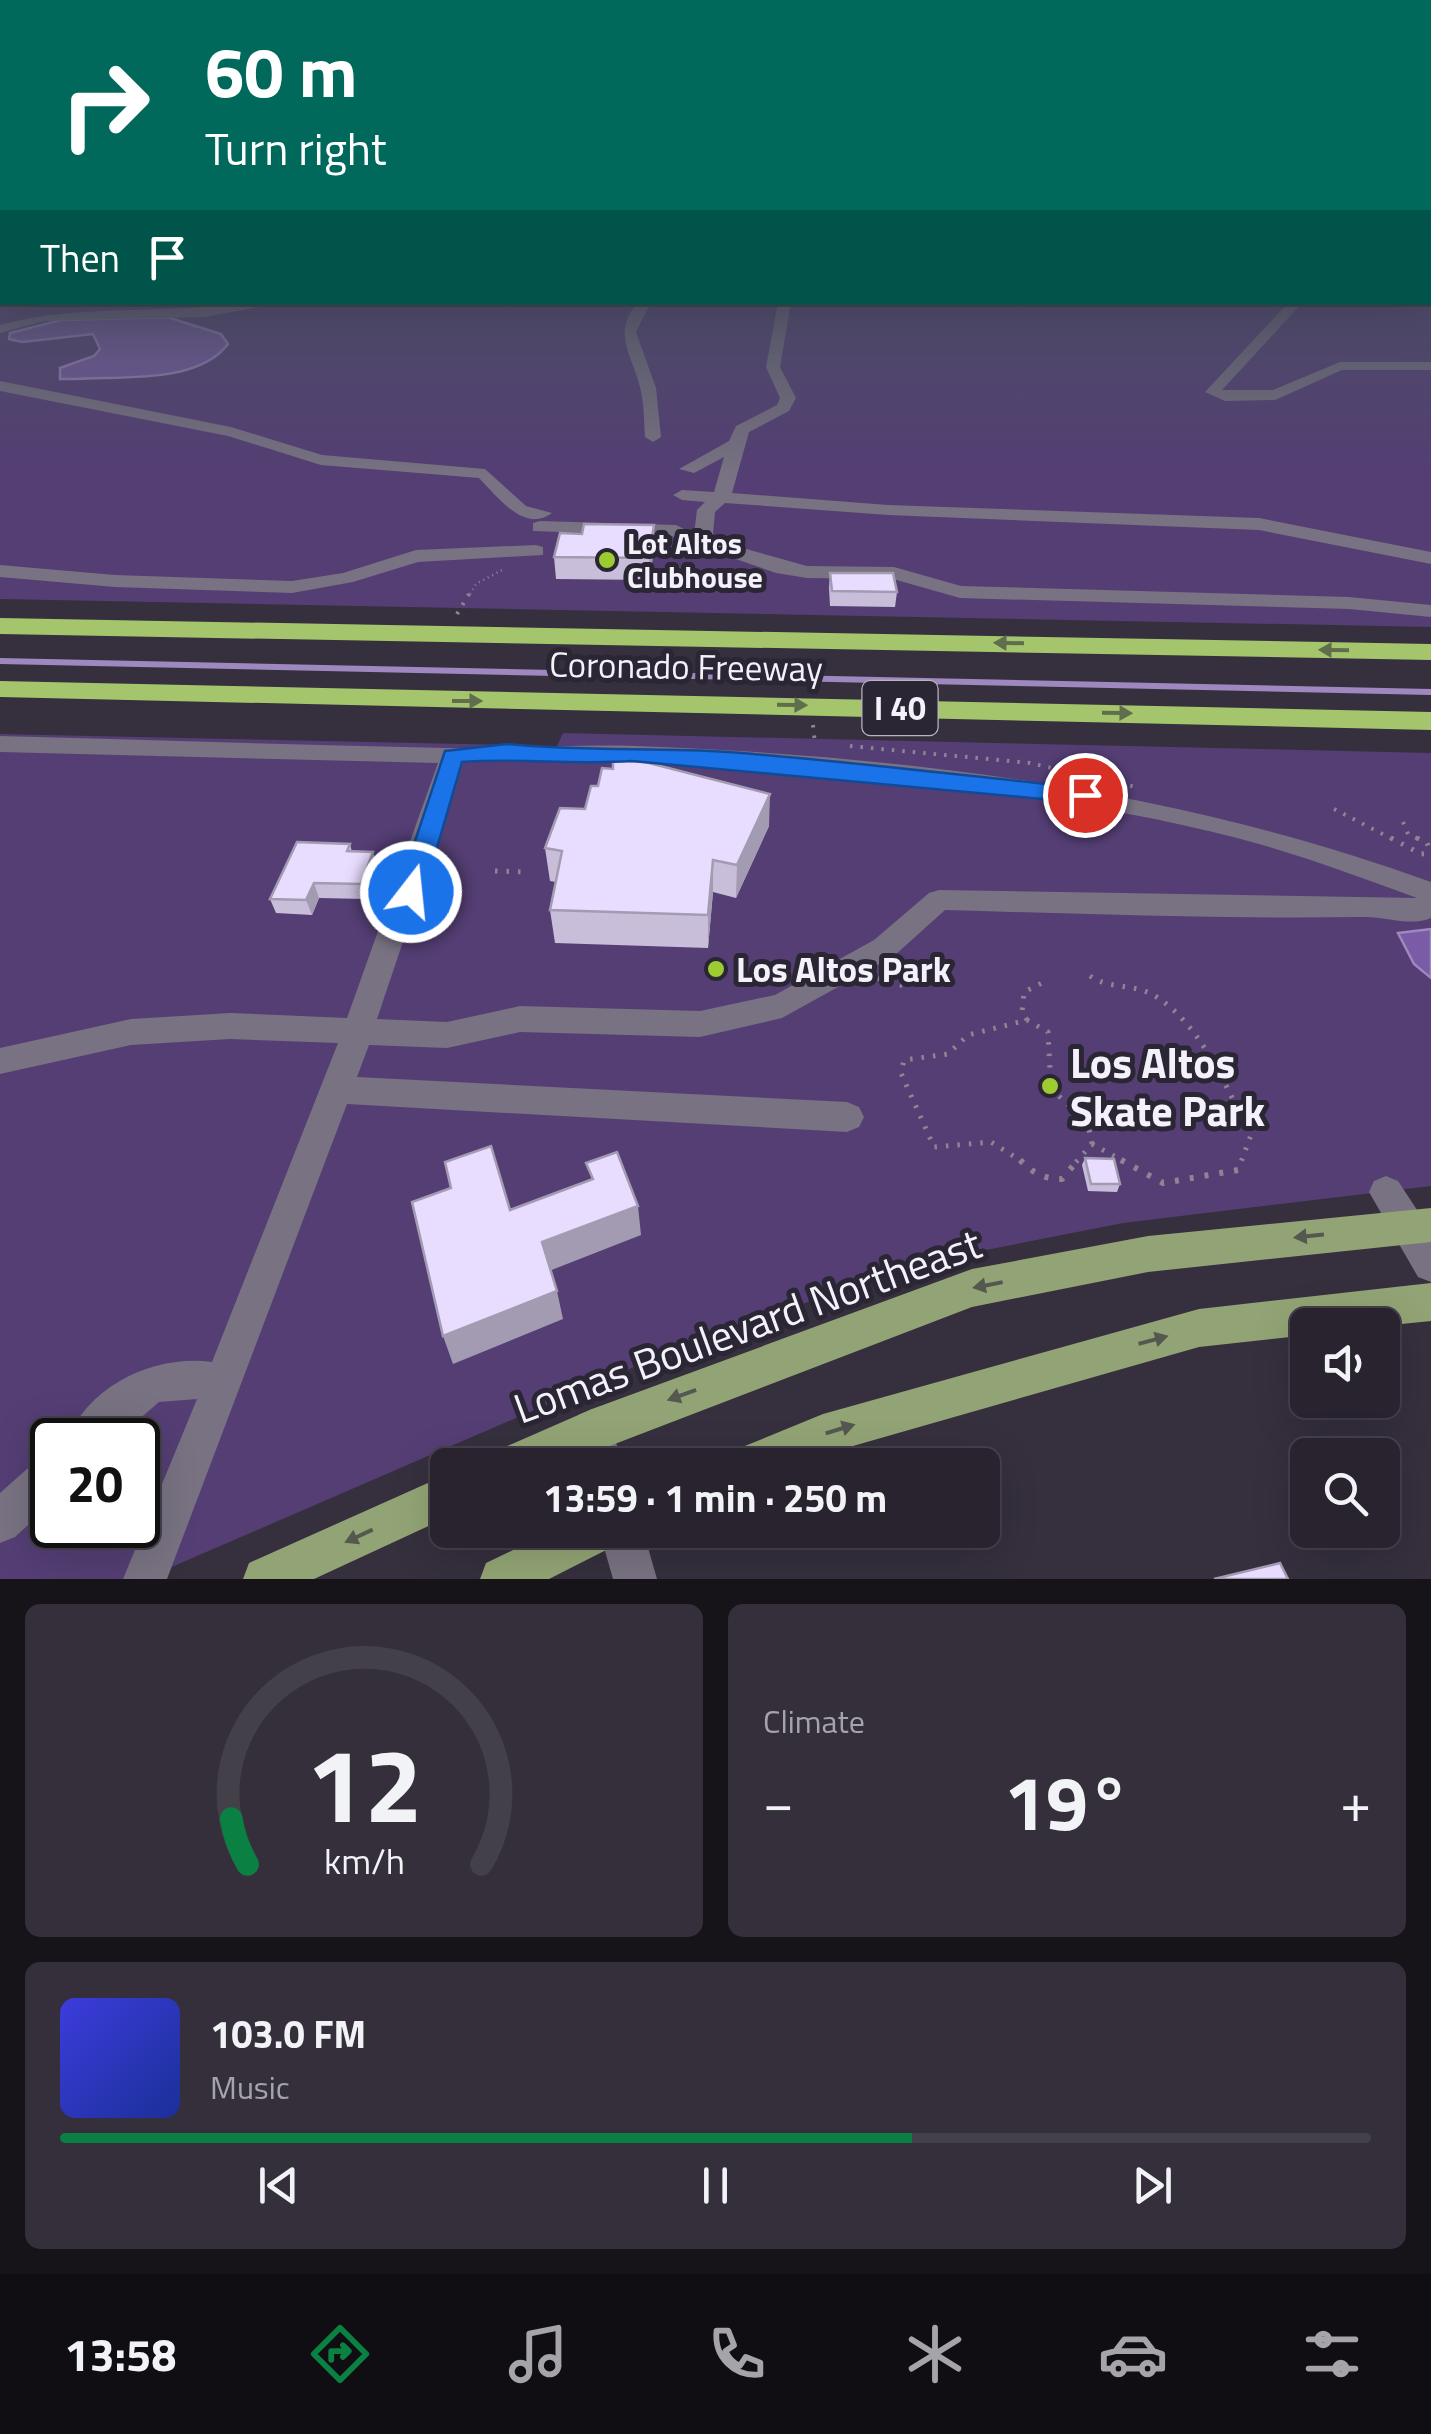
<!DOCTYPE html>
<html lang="en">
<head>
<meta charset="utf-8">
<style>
	:root { --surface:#28232e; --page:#342f3a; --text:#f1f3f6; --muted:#a5a4aa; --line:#44404a; --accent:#0b8043 }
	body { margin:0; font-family:"Titillium Web",sans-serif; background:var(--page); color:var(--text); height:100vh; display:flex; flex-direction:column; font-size:38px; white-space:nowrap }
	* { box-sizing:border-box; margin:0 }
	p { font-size:32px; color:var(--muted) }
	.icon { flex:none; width:55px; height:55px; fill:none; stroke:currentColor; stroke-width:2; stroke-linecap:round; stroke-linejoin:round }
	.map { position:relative; height:1579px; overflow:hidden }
	.sheet { display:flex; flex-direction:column; gap:25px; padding:25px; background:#161319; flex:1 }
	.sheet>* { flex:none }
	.guide { position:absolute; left:0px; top:0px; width:1432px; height:305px; box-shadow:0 10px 40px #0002,0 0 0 2px var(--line); background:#00695c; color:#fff; overflow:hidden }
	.tools { position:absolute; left:1290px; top:1308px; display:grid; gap:20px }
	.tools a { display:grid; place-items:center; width:110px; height:110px; border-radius:15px; background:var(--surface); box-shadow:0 10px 40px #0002,0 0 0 2px var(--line); font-size:50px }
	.speed { position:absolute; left:30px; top:1418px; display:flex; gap:20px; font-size:50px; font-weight:700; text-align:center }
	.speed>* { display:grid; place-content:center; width:130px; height:130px; border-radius:50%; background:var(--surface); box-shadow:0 10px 40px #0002,0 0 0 2px var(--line); line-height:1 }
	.speed .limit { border:5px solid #111; border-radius:15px; background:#fff; color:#111 }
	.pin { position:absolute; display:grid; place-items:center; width:85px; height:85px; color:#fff; margin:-42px; border:5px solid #fff; border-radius:50%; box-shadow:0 2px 10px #0007 }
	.me { position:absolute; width:110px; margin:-55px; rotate:16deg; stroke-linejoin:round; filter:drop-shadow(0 0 8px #0008) }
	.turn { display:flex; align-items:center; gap:35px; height:210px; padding:0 40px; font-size:45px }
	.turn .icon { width:130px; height:130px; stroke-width:2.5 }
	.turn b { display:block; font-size:70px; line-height:85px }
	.then { display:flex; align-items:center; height:95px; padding:0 40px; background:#0003; gap:20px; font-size:38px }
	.big { font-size:75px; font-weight:700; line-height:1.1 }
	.sheet .tile { flex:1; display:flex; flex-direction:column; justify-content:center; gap:15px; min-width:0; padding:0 35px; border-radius:15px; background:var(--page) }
	.sheet .dial { align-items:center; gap:0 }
	.dial svg { height:260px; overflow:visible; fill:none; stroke:var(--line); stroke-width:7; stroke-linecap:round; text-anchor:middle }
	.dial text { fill:var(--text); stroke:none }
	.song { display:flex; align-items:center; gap:30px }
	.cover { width:120px; height:120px; border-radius:15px; background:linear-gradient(135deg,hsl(240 70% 55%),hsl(230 70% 35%)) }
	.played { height:10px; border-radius:5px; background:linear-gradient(90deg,var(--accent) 65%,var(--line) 65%) }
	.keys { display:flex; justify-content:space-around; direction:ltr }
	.heat { display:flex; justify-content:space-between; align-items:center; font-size:55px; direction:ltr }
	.sheet .tiles { flex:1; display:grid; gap:25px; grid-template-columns:1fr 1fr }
	.tile:last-child { grid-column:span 2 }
	.trip { position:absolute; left:430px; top:1448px; width:570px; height:100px; border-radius:15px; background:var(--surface); box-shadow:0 10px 40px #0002,0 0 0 2px var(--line); font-weight:700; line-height:100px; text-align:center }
	.dock { display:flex; height:160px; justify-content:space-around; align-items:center; background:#100e12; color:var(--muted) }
	.dock .icon { width:70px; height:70px }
	.dock .selected { color:var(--accent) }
	.dock b { font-size:45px; color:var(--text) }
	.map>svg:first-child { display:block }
</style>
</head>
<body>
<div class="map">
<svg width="1431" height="1579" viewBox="0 0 1431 1579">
	<rect width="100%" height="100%" fill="#352f3e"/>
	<!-- green -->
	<path fill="#543e74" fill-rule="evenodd" d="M0,256L2,302H1430L1431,256V627L0,599Z
		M563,733L1431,753V1186L1123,1223L940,1259L710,1334L144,1579H0V734L557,746ZM52,1440H138V1525H52Z"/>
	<!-- water -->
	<path fill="#7a5ba6" stroke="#9f88bf" stroke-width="2.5" d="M167,317L221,334L228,344C198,384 122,376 76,379H60V368L94,356L100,349L93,334L22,342L9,339L10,333L61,320Z
		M1431,929V978L1414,964L1398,933Z"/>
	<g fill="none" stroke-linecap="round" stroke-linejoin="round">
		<!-- stream -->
		<path stroke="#9f88bf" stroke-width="6" d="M0,661L1431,692"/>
		<!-- path-far3 -->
		<path stroke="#8b8692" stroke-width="2.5" stroke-dasharray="1 4" stroke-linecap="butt" d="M470,594L476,584L502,570"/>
		<!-- path-far2 -->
		<path stroke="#8b8692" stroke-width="4" stroke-dasharray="2.5 8" stroke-linecap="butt" d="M457,614L471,591
			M810,660L811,685
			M813,725L815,744
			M850,746L1030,763L1136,787
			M1334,809L1396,841
			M1403,822L1408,834L1423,841"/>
		<!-- path-far1 -->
		<path stroke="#8b8692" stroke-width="5" stroke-dasharray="2.5 9" stroke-linecap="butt" d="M1391,838L1421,854L1431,853
			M1417,838L1427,843L1431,852
			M495,871L526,872
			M1090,976C1110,990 1134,983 1155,996C1202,1025 1226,1088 1251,1135L1241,1162
			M878,978L907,987
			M1027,1020L1022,1012L1024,992L1042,983
			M1092,1144L1125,1162
			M1023,1162L991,1142L934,1147L901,1073L904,1060L948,1054L968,1035L1027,1020L1048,1032L1051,1088L1088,1125L1092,1144
			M1076,1162L1092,1144"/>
		<!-- path -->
		<path stroke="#8b8692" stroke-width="6" stroke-dasharray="4 11" stroke-linecap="butt" d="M1020,1160C1033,1173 1043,1179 1062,1179L1078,1160
			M1121,1160L1163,1183L1238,1170L1242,1160"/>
		<!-- minor -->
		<path fill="#787282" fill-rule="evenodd" d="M0,257L2,258V264L0,265Z
			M249,302H285L205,317L44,321L0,333V325C81,303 166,315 249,302Z
			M638,302H651L636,332L656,388L661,437L653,442L645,437C644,420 644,403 640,387C632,354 611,333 638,302Z
			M778,302H791L780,367L796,398L789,411L749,432L732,493L888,505L1259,518L1431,552V564L1259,530L888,515L725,503L715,512L712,545H732L807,566L894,567L961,586L1349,597L1431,605V617L1349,609L960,598L893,579L807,578L776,573L730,557L700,555L672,536L533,531V523L540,521L676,525L694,534L697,510L705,502L682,500L673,495L682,490L714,492L724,457L694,473L679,469L729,441L736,426L777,405L780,398L766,367Z
			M1289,302H1303L1222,390H1273L1340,362H1431V370H1342L1275,400L1225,401L1205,392Z
			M0,381L231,427L322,455L485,469L526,506L552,513C524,534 497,496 479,478L321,465L228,436L0,391Z
			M536,545L543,547V555L418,562L353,582L292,593L115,587L0,577V565L115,575L292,581L343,573L416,550Z
			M0,736C149,740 298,745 447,748C510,749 573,744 636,746C906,756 1176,789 1431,882V918C1410,927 1385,916 1363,917C1224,919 1085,914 945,910L894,956L782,1018L700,1037L520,1032L447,1048L369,1045L357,1077L847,1102L859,1107L864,1117L859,1127L847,1132L347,1104L167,1579H123L197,1399L159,1402L115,1440H67C89,1385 155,1354 212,1362L338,1043L230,1039L131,1045L0,1074V1048L131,1019L230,1013L347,1018L438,763L0,752ZM476,762C607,759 739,767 870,779C993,791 1117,807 1237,838C1298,854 1357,876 1417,898L939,890L929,893L874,940L775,995L700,1011L520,1006L447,1022L377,1019L463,763Z
			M1386,1176L1398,1181L1431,1231V1282L1418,1277L1369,1192L1374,1181Z
			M592,1409L606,1415L624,1465H582L572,1429L578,1415Z
			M52,1454V1503L15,1537L0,1543V1493L37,1460Z
			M599,1530H643L657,1579H613Z"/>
		<!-- major -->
		<path fill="#92a475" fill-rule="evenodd" d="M1431,1208V1242L1148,1272L972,1307L560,1465H492L498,1450L592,1409L972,1269L1148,1236Z
			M1431,1283V1321L1382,1326L1308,1325V1335L1199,1347L825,1454L799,1465H729L735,1450L823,1414L1199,1309Z
			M448,1474V1517L314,1579H243L249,1563Z
			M555,1530H623L616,1545L549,1579H480L486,1563Z"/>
		<!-- highway -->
		<path fill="#a4c56c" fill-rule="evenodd" d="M0,618L1431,644V660L0,634Z
			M0,681L1431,712V730L0,697Z"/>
	</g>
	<!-- wall -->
	<path fill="#c8beda" d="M654,546L650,580L556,579L554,557Z
		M830,573L897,592L895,607L830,606L829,588Z
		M598,786L769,826L736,898L713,892L708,948L555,943L550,910L556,882L550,881L545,848L585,809Z
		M350,844L352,852L377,867L365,899L319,898L312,915L276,913L270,899Z
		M1085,1158L1120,1184L1117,1192L1088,1191L1082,1165Z"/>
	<!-- shaded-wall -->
	<path fill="#a29bb2" d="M654,525V546L650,580L649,558Z
		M770,794L769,826L736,898L737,865Z
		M373,852L377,867L365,899L361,884Z
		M713,860V892L708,948V915Z
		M314,883L319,898L312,915L306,900Z
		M638,1206L641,1235L549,1271L542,1242Z
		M557,1291L563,1319L453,1364L443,1336Z"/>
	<!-- building -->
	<path fill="#e8ddfe" stroke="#a29bb2" stroke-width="2.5" d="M584,524L654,525L649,558L554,557L560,533L582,534Z
		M830,573H893L897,592L832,591Z
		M613,760L645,762L770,794L737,865L713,860L708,915L550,910L562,851L545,848L560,808L585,809L591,786H598L602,768L613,769Z
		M297,842L350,844L347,851L373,852L361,884L314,883L306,900L270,899Z
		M491,1146L510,1210L593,1179L586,1163L617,1152L638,1206L542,1242L557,1291L443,1336L412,1202L451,1188L445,1162Z
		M1085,1158L1114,1159L1120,1184H1091Z
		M1280,1563L1288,1579H1214Z"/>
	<!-- one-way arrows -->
	<defs><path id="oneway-solid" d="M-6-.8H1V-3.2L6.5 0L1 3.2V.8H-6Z" transform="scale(2.5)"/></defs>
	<g fill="#616e4d">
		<use href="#oneway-solid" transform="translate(1009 643) rotate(-179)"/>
		<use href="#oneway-solid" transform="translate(1334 650) rotate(-179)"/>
		<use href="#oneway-solid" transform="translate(467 701)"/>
		<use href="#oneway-solid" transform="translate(792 705) rotate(1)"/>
		<use href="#oneway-solid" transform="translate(1117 713) rotate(1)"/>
	</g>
	<g fill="#54584e">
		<use href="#oneway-solid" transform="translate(1309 1236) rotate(174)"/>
		<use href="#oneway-solid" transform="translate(988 1285) rotate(169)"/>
		<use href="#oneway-solid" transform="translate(1153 1340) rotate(-15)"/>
		<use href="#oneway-solid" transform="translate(682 1395) rotate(160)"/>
		<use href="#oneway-solid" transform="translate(840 1429) rotate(-17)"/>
		<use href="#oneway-solid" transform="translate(359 1536) rotate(155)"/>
	</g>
	<!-- sky -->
	<linearGradient id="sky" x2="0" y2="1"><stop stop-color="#1d1a22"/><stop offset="0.54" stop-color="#4b4d63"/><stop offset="1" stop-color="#4b4d63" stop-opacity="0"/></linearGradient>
	<rect width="1431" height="477" fill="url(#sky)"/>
	<!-- route -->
	<path fill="#1a73e8" stroke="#114b97" stroke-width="2.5" d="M507,744C581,752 654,747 728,752C847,761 966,776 1085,788L1096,795L1085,803L632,761C574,765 519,758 462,762L424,892L420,898H402L398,892L445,751Z"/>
	<!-- markers -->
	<g fill="#9ccb32" stroke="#2b2634" stroke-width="4">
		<circle cx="607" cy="560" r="10"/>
		<circle cx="716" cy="969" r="10"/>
		<circle cx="1050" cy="1086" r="10"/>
	</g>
	<g text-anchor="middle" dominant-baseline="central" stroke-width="10" stroke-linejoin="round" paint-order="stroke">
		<!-- far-poi labels -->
		<g font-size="30" font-weight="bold" fill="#f4f1fa" stroke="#2b2634" text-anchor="start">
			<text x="627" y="543">Lot Altos<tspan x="627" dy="34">Clubhouse</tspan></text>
		</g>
		<!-- shield labels -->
		<rect fill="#2b2634" stroke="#b8b4bf" stroke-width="2.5" x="862.5" y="681" width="75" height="54" rx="8"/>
		<g font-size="32" font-weight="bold" fill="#f4f1fa">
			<text x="900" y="708">I 40</text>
		</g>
		<!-- street labels -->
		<g font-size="35" fill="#f4f1fa" stroke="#2b2634">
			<text transform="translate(686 666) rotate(1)">Coronado Freeway</text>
		</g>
		<!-- poi labels -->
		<g font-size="35" font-weight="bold" fill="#f4f1fa" stroke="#2b2634" text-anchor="start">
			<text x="736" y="969">Los Altos Park</text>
		</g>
		<!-- near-poi labels -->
		<g font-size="42" font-weight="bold" fill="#f4f1fa" stroke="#2b2634" text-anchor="start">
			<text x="1070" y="1062">Los Altos<tspan x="1070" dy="48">Skate Park</tspan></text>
		</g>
		<!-- near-street labels -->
		<g font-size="42" fill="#f4f1fa" stroke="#2b2634">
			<text transform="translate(747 1325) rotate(-20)">Lomas Boulevard Northeast</text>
		</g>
	</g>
</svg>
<div class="tools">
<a><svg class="icon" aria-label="sound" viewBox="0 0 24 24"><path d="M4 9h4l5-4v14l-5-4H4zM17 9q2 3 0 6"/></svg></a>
<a><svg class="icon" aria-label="search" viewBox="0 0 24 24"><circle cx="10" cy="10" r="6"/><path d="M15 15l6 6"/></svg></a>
</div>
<div class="speed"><div class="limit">20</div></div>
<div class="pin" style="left:1085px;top:795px;background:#d93025"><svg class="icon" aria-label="arrive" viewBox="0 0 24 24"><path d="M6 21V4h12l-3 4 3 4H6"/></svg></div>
<svg class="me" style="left:411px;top:892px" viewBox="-20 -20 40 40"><circle r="17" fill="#1a73e8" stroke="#fff" stroke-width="3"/><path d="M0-11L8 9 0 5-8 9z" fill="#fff"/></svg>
<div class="trip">13:59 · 1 min · 250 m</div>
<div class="guide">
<div class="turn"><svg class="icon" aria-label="right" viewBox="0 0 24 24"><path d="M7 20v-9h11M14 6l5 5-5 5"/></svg><div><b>60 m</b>Turn right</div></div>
<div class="then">Then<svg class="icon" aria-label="arrive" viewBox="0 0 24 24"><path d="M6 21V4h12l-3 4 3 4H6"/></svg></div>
</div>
</div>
<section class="sheet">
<div class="tiles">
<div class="tile dial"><svg viewBox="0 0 100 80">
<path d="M14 69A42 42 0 1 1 86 69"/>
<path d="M14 69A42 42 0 0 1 9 55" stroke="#0b8043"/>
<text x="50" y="56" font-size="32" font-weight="700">12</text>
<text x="50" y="72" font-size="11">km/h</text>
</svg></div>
<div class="tile"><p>Climate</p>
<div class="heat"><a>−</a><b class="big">19°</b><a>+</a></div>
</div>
<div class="tile">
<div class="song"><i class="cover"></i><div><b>103.0 FM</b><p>Music</p></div></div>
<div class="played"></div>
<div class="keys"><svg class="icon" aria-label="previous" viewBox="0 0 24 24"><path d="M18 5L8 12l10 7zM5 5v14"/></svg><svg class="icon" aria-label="pause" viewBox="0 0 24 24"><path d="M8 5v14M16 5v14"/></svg><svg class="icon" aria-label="next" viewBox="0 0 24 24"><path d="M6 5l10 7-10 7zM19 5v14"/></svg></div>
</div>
</div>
</section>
<nav class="dock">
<b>13:58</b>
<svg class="icon selected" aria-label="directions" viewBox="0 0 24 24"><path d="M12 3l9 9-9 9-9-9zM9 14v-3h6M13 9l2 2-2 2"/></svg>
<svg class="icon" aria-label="music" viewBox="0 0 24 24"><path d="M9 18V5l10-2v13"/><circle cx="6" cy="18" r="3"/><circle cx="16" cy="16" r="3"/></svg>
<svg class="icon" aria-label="phone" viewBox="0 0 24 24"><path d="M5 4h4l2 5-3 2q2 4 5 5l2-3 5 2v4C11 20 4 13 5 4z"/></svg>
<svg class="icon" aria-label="climate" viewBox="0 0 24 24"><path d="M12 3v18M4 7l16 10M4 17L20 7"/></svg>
<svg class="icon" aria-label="car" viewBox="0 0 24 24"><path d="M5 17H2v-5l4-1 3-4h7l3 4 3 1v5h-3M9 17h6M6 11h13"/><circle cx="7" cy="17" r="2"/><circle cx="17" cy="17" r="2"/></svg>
<svg class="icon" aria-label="filters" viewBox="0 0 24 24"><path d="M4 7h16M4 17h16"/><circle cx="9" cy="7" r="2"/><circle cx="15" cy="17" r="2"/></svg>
</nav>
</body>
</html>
